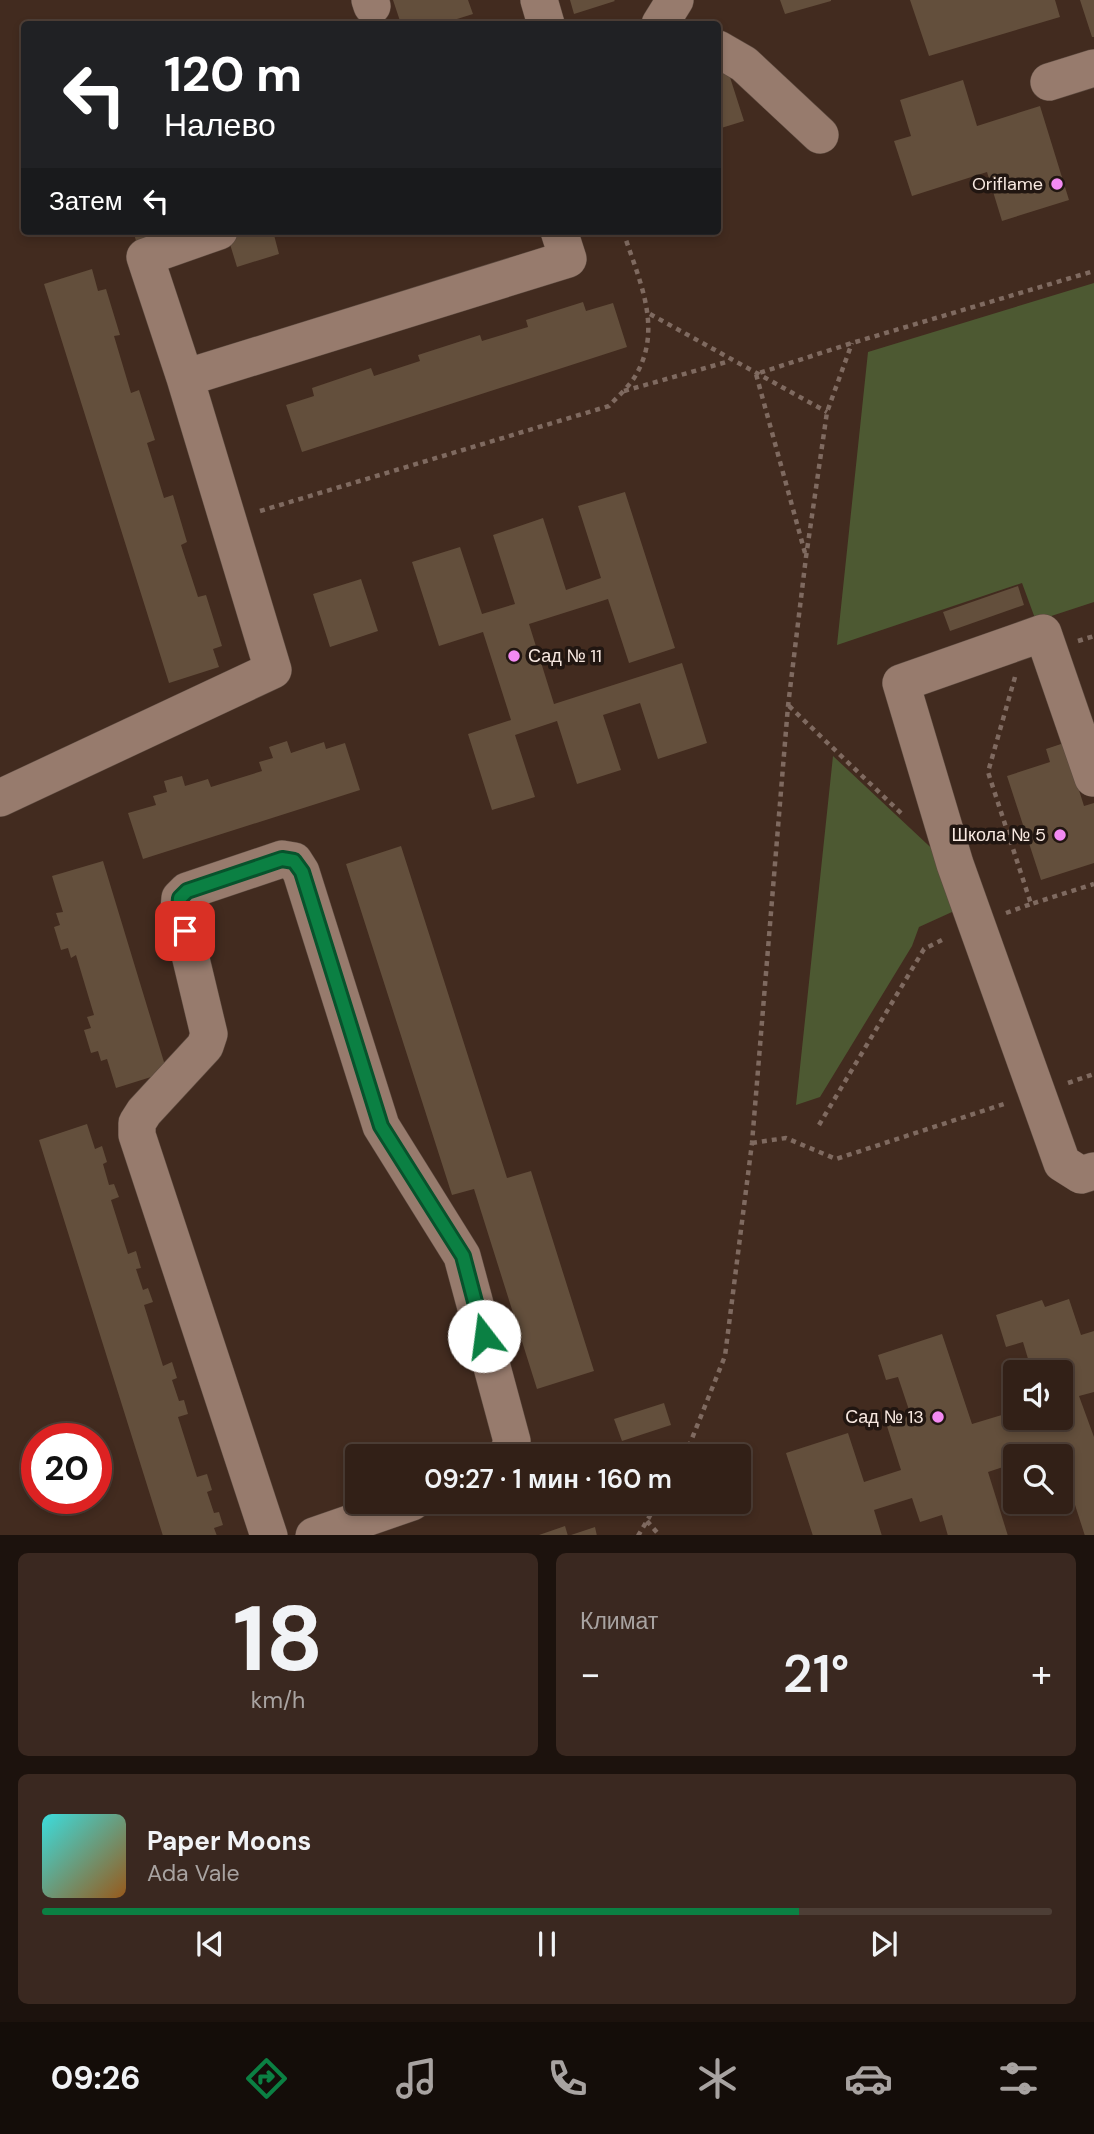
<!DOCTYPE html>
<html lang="ru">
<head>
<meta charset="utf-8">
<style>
	:root { --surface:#322017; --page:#3a2820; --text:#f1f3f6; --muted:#a8a3a1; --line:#4d3e36; --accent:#0b8043 }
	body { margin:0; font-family:"DM Sans",sans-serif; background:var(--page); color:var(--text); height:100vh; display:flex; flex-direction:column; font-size:26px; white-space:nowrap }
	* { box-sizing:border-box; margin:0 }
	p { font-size:23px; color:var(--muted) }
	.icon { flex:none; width:38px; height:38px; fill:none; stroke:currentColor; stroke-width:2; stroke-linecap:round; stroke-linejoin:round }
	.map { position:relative; height:1535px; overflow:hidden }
	.details { display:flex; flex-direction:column; gap:18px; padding:18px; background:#1c120d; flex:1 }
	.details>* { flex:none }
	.banner { position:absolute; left:21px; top:21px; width:700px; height:214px; border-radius:7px; box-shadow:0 4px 10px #0003,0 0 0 2px var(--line); background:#202124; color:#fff; overflow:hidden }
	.buttons { position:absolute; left:1003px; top:1360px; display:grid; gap:14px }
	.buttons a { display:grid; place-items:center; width:70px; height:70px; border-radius:7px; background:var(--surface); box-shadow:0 4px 10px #0003,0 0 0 2px var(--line); font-size:35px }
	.speed { position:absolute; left:21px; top:1423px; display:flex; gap:14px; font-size:35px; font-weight:700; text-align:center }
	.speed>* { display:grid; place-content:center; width:91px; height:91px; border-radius:50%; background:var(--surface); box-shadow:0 4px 10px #0003,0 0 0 2px var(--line); line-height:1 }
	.speed .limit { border:10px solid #d22; background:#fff; color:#111 }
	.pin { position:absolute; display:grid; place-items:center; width:60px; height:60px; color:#fff; margin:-30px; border-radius:14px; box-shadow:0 4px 10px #0006 }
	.me { position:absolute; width:77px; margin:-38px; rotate:345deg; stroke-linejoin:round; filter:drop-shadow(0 0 5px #0008) }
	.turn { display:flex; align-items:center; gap:24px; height:147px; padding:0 28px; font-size:32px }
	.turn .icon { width:91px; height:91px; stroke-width:2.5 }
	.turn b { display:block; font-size:49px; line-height:60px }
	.then { display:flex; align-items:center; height:66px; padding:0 28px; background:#0003; gap:14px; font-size:26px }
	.big { font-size:52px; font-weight:600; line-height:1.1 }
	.details .widget { flex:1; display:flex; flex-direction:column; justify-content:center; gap:10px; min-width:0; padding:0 24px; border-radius:10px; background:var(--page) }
	.details .dial { align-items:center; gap:0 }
	.dial b { font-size:91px; line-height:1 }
	.song { display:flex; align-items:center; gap:21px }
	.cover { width:84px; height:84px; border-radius:10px; background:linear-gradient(135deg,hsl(180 70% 55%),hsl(30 70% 35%)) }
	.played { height:7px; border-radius:4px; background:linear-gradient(90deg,var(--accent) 75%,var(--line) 75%) }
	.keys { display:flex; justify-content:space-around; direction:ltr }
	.heat { display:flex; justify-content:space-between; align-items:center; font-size:38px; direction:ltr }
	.details .tiles { flex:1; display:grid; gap:18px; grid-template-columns:1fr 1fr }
	.widget:last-child { grid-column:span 2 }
	.trip { position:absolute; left:345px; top:1444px; width:406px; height:70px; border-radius:7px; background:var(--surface); box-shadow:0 4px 10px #0003,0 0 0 2px var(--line); font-weight:600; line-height:70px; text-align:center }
	.tabs { display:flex; height:112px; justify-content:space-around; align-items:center; background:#140d09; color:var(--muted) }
	.tabs .icon { width:49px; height:49px }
	.tabs .active { color:var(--accent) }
	.tabs b { font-size:32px; color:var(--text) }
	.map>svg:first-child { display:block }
</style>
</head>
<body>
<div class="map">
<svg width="1094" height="1536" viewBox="0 0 1094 1536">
	<rect width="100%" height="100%" fill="#422b1f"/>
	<!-- green -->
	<path fill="#4d5932" d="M1094,283V602L1036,621L1022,583L837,645L868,352Z
		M833,756L942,858L963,907L919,927L912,946L820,1097L796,1105Z"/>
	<!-- building -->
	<path fill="#634f3c" d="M393,0H468L473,14L441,24H401Z
		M570,0H614L615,1L574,14Z
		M780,0H831V1L785,14Z
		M910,0H1055L1060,17L929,56Z
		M1080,0H1094V37H1092Z
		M728,71L744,121L718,129V75Z
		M963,80L977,126L1040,106L1069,200L1002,221L987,172L912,196L894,141L911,136L900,100Z
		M133,231H176L137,244Z
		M226,231H273L279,254L237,267Z
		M92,269L98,291L106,289L120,335L114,336L131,393L139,390L155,440L147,443L164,498L173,495L187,542L181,545L198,597L206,595L222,646L213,649L219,667L169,683L44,284Z
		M583,302L586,311L613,303L627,347L302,452L286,405L314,396L312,388L371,368L374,376L420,361L418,355L480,335L482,341L528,327L526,320Z
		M625,492L675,648L629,663L608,599L529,624L554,704L682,663L707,743L658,759L640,703L603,715L621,770L577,784L557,721L515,735L535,797L492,810L468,734L511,720L483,632L439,646L412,562L460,547L482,614L515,604L493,535L543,518L566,590L601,578L578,506Z
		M361,579L378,631L330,647L313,594Z
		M1018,586L1024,605L950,631L943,612Z
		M287,741L291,753L324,742L326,749L345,743L360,790L143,859L128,813L156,805L153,796L167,792L164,781L182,776L185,786L208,779L211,787L262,771L259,762L273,758L269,747Z
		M1064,743L1084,806L1094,803V863L1041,880L1007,776L1050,762L1046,749Z
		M401,846L507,1178L531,1171L594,1371L537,1389L474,1189L452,1195L346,864Z
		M103,861L167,1072L116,1088L107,1059L101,1061L98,1051L91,1053L84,1030L91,1028L87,1017L94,1015L76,955L71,958L68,948L61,950L54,927L60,925L56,913L63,912L52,876Z
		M87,1124L95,1149L102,1146L107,1162L103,1164L109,1185L114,1184L119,1197L111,1200L128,1254L136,1251L141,1268L136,1269L143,1290L148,1288L153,1302L144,1305L163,1366L172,1362L177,1378L172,1380L179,1401L184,1400L188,1414L178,1417L197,1477L207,1474L212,1490L207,1492L214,1513L219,1512L223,1525L214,1528L217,1536H163L39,1140Z
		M1069,1299L1081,1335L1094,1331V1392L1079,1396L1094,1437V1536H1085L1057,1449L1036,1456H1015V1463L988,1472L1008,1536H948L942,1515L920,1522L912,1498L874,1510L882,1536H813L786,1453L848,1433L864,1482L901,1470L886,1423L911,1416L898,1377L886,1380L878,1355L942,1334L972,1424L1015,1411V1418H1060V1372H1032L1023,1342L1006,1347L996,1315L1042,1300L1045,1307Z
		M664,1403L671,1425L622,1441L614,1419Z
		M565,1526L568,1536H539V1535Z
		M595,1527L597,1536H572L571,1535Z"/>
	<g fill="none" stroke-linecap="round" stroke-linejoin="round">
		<defs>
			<path id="minor" d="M370,0L372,6
				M539,0L546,24
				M660,24L675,0
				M718,49L744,64L820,135
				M1049,82L1094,68
				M185,378L568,259L559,231
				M1093,778L1043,633L901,683L955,864L1062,1163L1081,1175L1094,1171
				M0,798L273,670L185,378L145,257L219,231
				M269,1536L137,1135V1123L144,1112L205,1046L209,1034L179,909L180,898L187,891L282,859L294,861L301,872L381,1126L462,1256L512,1441L507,1456
				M314,1536L412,1502"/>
		</defs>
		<!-- minor casing -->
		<use href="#minor" stroke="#5d4b40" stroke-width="38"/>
		<!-- path -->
		<path stroke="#7f6a60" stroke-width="4.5" stroke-dasharray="5 5" stroke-linecap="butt" d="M650,314L827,412
			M624,391L730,361
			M260,511L609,406C618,396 631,385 637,373C663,326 638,278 623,231
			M805,553L756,374L852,343L1094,271
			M1078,641L1094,636
			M1015,677L988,772L1031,904L1094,884
			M789,706L904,816
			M1006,913L1031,904
			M1068,1083L1094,1074
			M819,1125L924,949L946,938
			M752,1143L786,1138L836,1159L1007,1103
			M685,1456L725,1356L752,1143L788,706L806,557L827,412L852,343
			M647,1521L660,1536
			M638,1536L658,1502"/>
		<!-- minor -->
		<use href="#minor" stroke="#977b6d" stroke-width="37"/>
	</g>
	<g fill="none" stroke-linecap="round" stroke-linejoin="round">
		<defs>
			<path id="route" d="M185,931L179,909L180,898L187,891L282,859L294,861L302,872L381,1126L463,1256L484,1336"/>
		</defs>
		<!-- route casing -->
		<use href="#route" stroke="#07532c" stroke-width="18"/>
		<!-- route -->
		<use href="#route" stroke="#0b8043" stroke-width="12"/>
	</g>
	<!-- markers -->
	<g fill="#f38af2" stroke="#211611" stroke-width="2.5">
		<circle cx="1057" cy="184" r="7"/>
		<circle cx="514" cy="656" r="7"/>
		<circle cx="1060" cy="835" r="7"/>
		<circle cx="938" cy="1417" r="7"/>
	</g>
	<g text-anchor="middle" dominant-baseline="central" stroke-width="7" stroke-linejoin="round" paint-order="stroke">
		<!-- poi labels -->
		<g font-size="18" fill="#f8e9e1" stroke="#211611" text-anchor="end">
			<text x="1043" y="184">Oriflame</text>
			<text x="528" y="656" text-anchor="start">Сад № 11</text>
			<text x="1046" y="835">Школа № 5</text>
			<text x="924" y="1417">Сад № 13</text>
		</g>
	</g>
</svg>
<div class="buttons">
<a><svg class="icon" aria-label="sound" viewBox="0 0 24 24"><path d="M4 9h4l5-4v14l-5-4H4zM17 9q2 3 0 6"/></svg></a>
<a><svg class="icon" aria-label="search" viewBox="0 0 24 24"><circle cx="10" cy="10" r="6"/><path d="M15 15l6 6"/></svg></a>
</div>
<div class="speed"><div class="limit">20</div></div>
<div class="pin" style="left:185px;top:931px;background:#d93025"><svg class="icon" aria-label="arrive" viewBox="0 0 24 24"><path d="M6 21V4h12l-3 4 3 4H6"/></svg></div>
<svg class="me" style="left:484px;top:1336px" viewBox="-20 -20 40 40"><circle r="19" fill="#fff"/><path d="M0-13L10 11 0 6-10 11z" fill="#0b8043"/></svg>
<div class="trip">09:27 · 1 мин · 160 m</div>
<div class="banner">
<div class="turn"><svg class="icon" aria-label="left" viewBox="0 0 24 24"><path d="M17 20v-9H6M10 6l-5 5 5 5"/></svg><div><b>120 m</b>Налево</div></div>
<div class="then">Затем<svg class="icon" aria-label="left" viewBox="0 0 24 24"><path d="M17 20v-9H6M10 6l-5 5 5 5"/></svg></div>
</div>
</div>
<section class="details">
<div class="tiles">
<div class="widget dial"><b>18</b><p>km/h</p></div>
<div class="widget"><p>Климат</p>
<div class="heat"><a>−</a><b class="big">21°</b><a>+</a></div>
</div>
<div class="widget">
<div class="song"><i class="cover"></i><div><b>Paper Moons</b><p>Ada Vale</p></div></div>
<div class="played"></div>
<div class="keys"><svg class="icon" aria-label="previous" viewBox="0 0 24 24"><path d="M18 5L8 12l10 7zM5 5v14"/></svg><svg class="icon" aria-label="pause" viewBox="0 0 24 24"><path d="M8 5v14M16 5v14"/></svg><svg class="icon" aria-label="next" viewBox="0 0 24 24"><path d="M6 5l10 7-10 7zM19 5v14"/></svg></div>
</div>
</div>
</section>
<nav class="tabs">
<b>09:26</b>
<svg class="icon active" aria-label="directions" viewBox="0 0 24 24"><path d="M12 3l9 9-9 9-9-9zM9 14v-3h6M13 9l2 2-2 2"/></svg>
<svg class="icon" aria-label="music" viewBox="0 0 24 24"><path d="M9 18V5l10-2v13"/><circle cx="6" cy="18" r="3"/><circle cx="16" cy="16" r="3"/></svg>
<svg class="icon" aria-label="phone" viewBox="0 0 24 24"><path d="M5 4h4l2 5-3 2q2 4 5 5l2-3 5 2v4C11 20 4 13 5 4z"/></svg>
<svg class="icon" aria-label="climate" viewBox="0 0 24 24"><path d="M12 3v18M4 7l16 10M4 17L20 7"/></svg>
<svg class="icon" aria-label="car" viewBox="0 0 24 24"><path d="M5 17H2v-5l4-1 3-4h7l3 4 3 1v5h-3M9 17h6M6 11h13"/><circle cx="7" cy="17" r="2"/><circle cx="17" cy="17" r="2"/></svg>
<svg class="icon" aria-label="filters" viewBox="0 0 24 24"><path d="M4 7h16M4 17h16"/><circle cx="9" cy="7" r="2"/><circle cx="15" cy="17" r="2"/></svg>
</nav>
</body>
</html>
